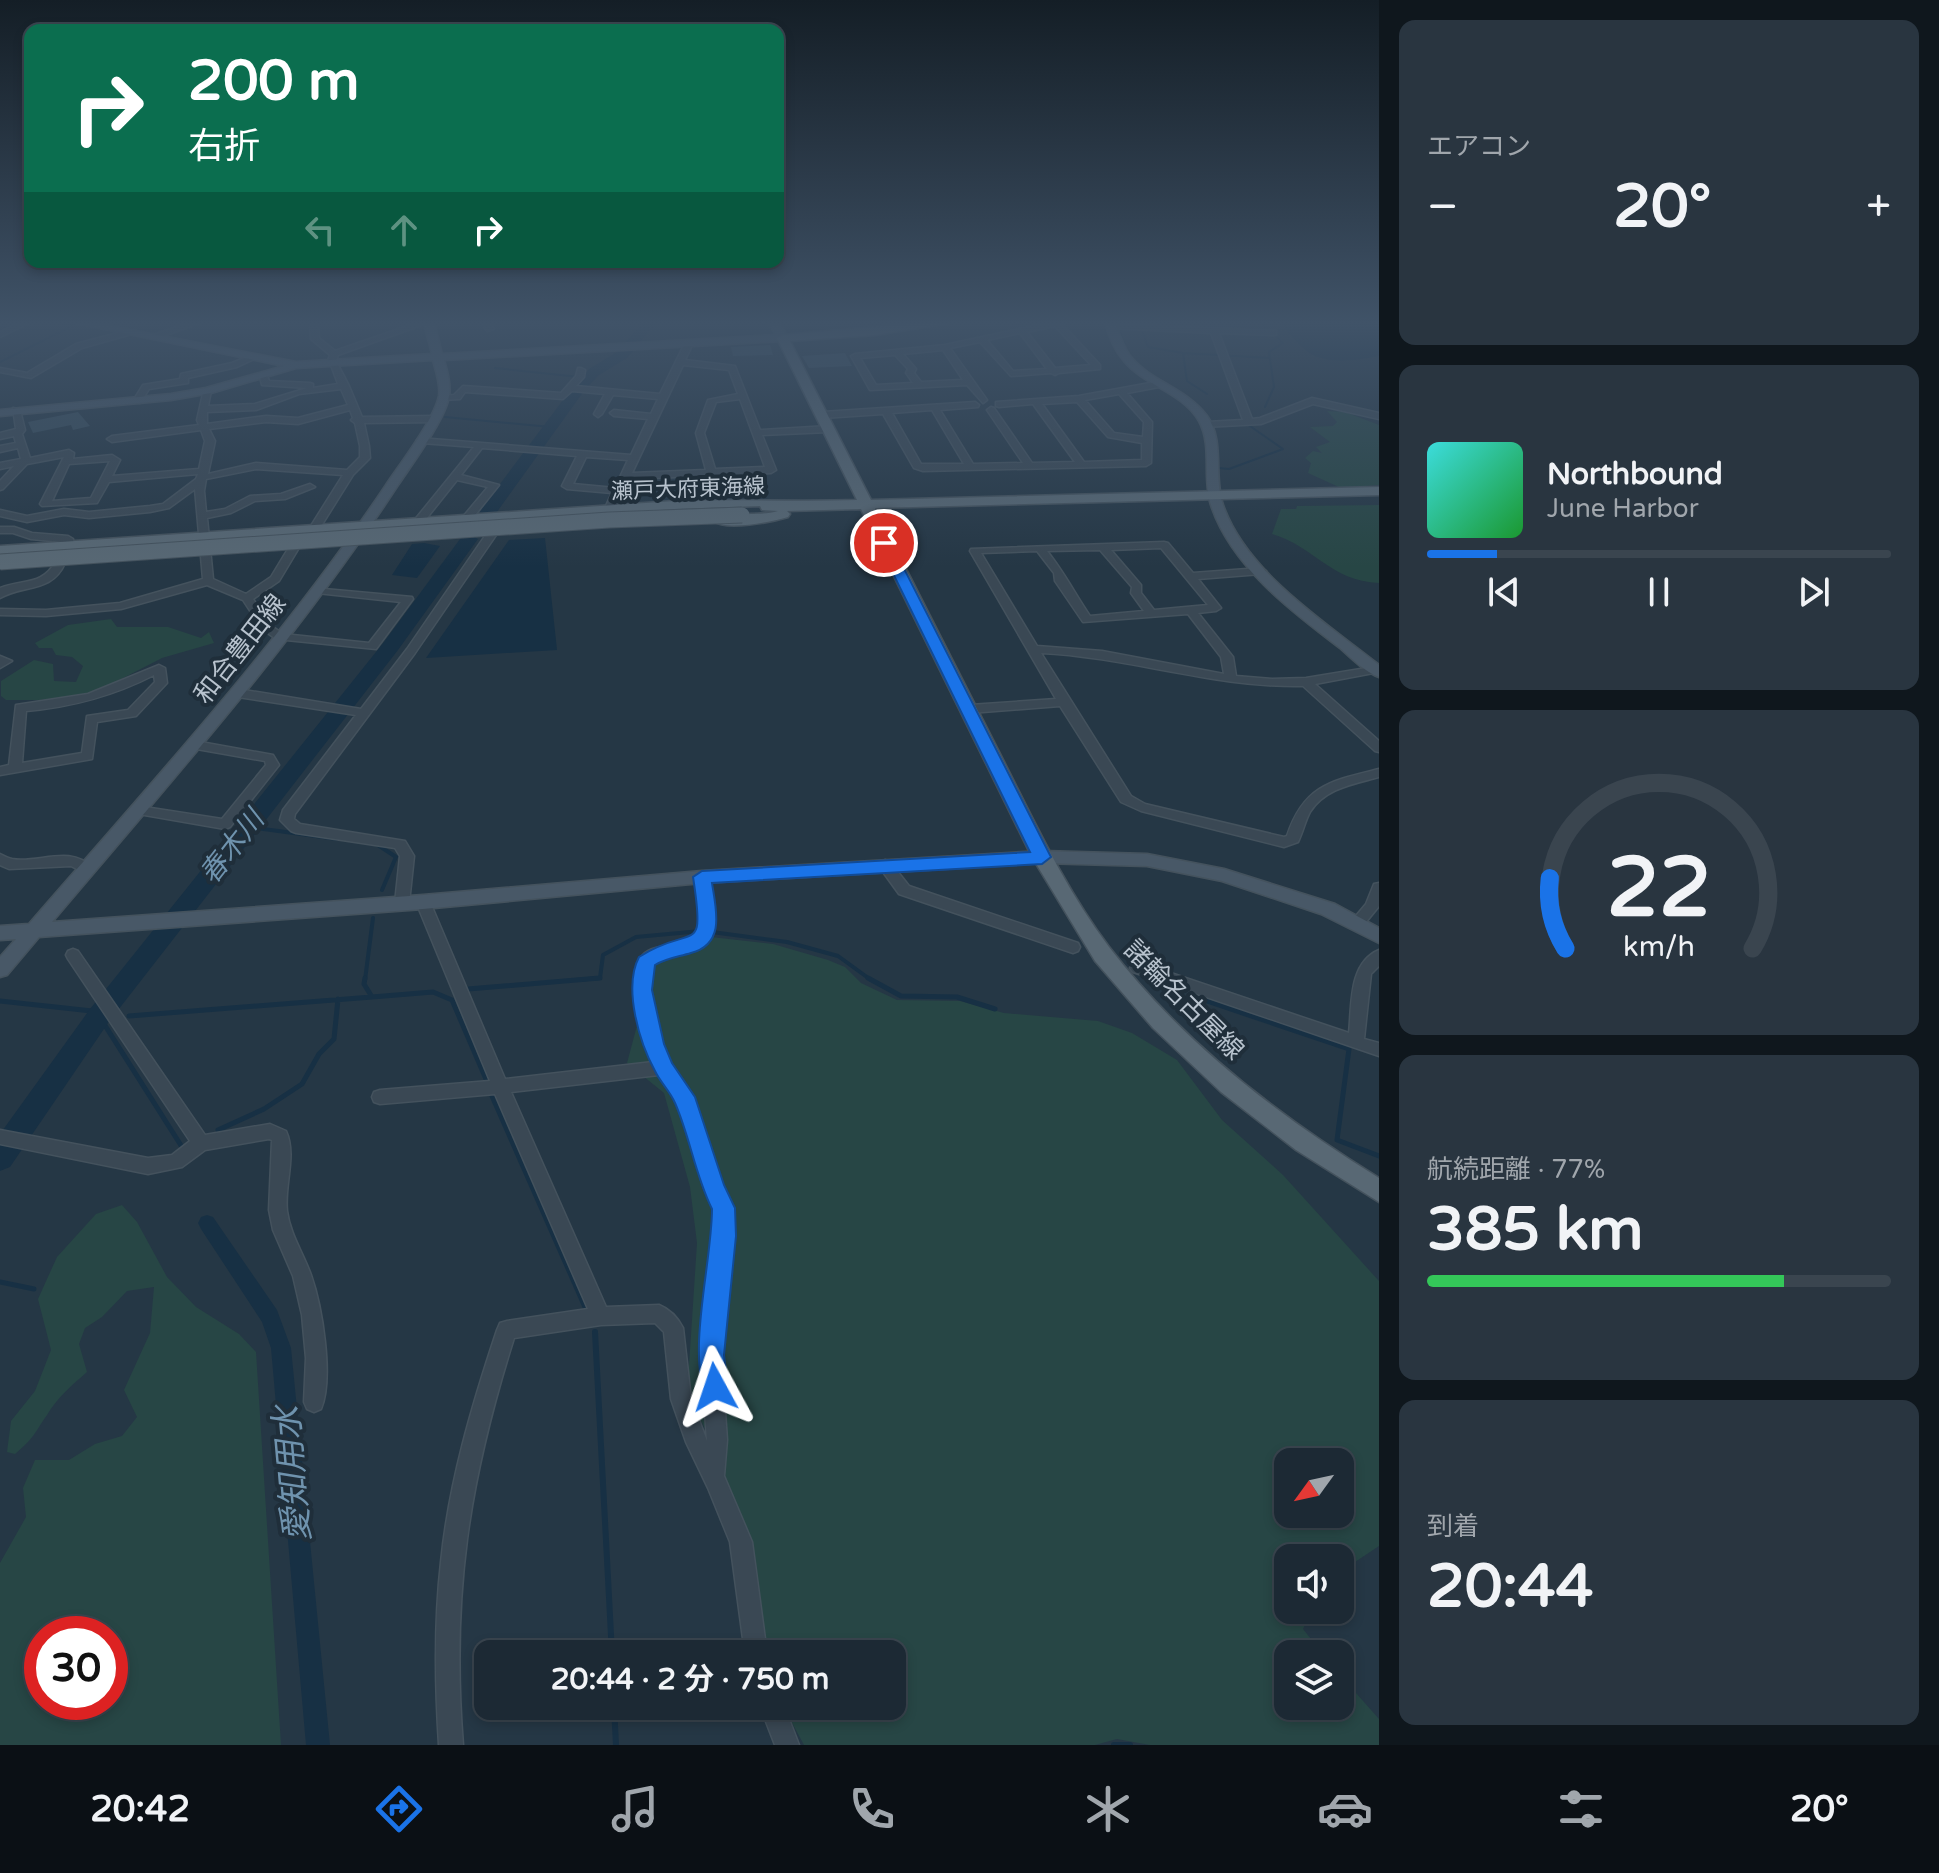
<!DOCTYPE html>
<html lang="ja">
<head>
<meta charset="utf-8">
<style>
	:root { --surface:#1c2934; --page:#293540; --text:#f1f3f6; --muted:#a0a6ac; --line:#3a454f; --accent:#1a73e8 }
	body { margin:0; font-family:"Varela Round","Noto Sans JP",sans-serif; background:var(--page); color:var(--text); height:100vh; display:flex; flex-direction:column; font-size:30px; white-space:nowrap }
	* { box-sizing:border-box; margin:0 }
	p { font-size:26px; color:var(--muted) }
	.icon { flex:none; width:44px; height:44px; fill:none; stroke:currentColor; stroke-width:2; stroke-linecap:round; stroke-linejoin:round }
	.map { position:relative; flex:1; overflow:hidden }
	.details { display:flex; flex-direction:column; gap:20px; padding:20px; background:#0f171d; width:560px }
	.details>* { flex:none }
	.banner { position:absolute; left:24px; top:24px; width:760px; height:244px; border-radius:16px; box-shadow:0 4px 12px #0003,0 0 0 2px var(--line); background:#0b6e4f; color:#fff; overflow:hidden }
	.needle { width:52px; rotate:237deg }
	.buttons { position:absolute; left:1274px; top:1448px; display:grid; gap:16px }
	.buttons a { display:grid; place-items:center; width:80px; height:80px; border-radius:16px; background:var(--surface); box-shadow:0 4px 12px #0003,0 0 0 2px var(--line); font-size:40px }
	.speed { position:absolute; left:24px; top:1616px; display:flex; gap:16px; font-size:40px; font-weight:700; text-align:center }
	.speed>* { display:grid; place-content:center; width:104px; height:104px; border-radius:50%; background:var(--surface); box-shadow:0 4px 12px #0003,0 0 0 2px var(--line); line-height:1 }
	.speed .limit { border:12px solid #d22; background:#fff; color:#111 }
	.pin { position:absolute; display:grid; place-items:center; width:68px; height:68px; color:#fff; margin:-34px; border:4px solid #fff; border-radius:50%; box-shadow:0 2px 8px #0007 }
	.me { position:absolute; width:88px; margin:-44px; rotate:355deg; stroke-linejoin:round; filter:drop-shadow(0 0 6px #0008) }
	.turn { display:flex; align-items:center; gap:28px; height:168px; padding:0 32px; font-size:36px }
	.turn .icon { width:104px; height:104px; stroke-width:2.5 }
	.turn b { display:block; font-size:56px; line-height:68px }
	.lanes { display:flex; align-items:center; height:76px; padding:0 32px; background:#0003; justify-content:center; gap:40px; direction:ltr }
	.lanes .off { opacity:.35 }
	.big { font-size:60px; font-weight:700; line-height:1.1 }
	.details .card { flex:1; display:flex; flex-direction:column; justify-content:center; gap:12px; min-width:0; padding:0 28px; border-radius:16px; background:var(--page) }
	.details .dial { align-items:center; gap:0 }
	.dial svg { height:208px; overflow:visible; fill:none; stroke:var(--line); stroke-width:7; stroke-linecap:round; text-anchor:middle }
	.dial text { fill:var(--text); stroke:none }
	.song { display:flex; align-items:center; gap:24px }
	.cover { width:96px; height:96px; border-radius:12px; background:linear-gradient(135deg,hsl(180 70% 55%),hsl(130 70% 35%)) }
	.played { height:8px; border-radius:4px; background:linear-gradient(90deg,var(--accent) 15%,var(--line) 15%) }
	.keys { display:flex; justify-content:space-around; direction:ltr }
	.heat { display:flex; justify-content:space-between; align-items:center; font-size:44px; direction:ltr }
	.charge { height:12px; border-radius:6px; background:linear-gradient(90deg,#34c759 77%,var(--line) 0) }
	.trip { position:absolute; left:474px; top:1640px; width:432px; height:80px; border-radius:16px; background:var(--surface); box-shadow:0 4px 12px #0003,0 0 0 2px var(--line); font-weight:700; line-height:80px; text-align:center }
	.tab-bar { display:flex; height:128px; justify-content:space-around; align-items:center; background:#0b1015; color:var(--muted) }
	.tab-bar .icon { width:56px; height:56px }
	.tab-bar .active { color:var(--accent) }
	.tab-bar b { font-size:36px; color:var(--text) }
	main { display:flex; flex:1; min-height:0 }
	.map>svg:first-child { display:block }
</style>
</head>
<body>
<main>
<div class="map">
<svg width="1379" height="1745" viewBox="0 0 1379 1745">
	<rect width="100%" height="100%" fill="#253745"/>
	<!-- green -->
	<path fill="#274645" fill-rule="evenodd" d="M1327,411L1345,412L1379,425V485L1341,488L1308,473L1311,463L1305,458L1313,451L1322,453L1316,447L1330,442L1310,427L1333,426L1337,422Z
		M1379,505V583C1330,581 1314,546 1272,534L1281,509H1296L1297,506Z
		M111,619L117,627H168L201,638L209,632L214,643L162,658L94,693L40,700H6L1,696V681L34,660L53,664L54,681L76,682L83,666L72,657L56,655L52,648H39L35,643L68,625Z
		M711,937L773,944L828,960L845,967L861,983L897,1000L960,1001L1004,1013L1098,1021L1132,1033L1177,1060L1222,1120L1283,1175L1379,1281V1546L1340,1572V1558H1288V1610H1312L1303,1629L1323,1654H1288V1706H1340V1675L1379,1719V1745H1150L1117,1739L1095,1745H804L783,1706H892V1654H767L722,1479L723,1461L687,1396L697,1243L690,1187L664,1093L627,1063L654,962C674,952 697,956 711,937ZM1288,1462H1340V1514H1288Z
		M122,1205L137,1222L167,1277L196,1307L239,1334L256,1352L281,1745H0V1563L26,1517L23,1488L35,1460H69L95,1444L122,1436L137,1417L124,1390L150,1333L154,1287L127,1291L102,1317L85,1328L79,1344L87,1372C72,1385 57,1398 47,1415C33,1435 35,1437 15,1454L7,1452L11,1421L35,1391L51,1350L38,1299L57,1257L96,1214ZM110,1634V1702H42V1634Z"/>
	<!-- water -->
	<path fill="#173044" d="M1280,323H1379V356C1358,360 1327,365 1308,352C1297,344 1289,332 1280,323Z
		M545,538L557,650L426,658L509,540Z
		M424,543L440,546L417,578L392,575L412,544Z"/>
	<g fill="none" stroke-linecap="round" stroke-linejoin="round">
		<!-- stream-far3 -->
		<path stroke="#173044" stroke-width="2" d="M1117,323L1125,346
			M1262,323L1283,343L1269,352L1274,387L1265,407
			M0,330L20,323
			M1142,330L1148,347L1183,353L1187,381L1207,394
			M1183,353L1269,358
			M0,362L74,325L63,323
			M495,368L589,378
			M445,417L551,427
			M1218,468L1229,469L1283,449L1247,424H1251"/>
		<!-- stream-far2 -->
		<path stroke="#173044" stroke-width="4" d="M249,827L338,839
			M378,845L396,857L382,890
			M712,932L787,942L838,956L871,980
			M365,980L373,918
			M576,980L600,978L603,955L636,937L701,931"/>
		<!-- stream-far1 -->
		<path stroke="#173044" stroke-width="5" d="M365,978L364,984L372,997L433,992L452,1000L486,1079
			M868,978L901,996L957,997L995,1009
			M468,989L600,978
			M1204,1000L1349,1049L1337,1140L1379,1156
			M0,1001L92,1011L99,1016L182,1147
			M129,1016L372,997
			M492,1096L585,1307
			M218,1130L264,1109L302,1084L319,1054L334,1039L338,999
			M0,1282L34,1289"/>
		<!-- stream -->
		<path stroke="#173044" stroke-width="6" d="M595,1332L612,1654
			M614,1706L616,1745
			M1114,1745H1130"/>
		<!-- canal -->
		<path fill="#173044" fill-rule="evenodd" d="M207,1215L213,1217L277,1310L291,1348L330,1745H306L271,1348L262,1322L201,1229L198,1223L201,1217Z"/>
		<!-- river -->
		<path fill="#173044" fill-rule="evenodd" d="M642,323H656L627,358L599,375L584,391L494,516H482L480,512L482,508L572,388L589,369L617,352Z
			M469,534L478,539L398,650L108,1023L10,1167L0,1171V1134L90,1009L384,642L463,535Z"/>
	</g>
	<!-- building -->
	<path fill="#374c5b" d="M770,345L773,355L733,356L731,347Z
		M845,353L852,366L809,368L802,356Z
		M78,412L90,426L73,430L71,425L33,433L28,422Z"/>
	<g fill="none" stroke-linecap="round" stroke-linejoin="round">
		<defs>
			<path id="street" d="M19,323H29L0,337V332Z
				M188,323H199L155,339L148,337Z
				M310,323H318L319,338L335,351L416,323H427L338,355L336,361L349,386L362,417L435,416L439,419L435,422L364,423L369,446L370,458L353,475L318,531L309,529L343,475L256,469L206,479L204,491L206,512L225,509L250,496L281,494L310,484L315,487L285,499L255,501L231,513L207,518L213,579L246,594L271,577L291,544H299L300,546L279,581L253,599L270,625L283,634L369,643L401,602L317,593L312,590L313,588L412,597L413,599L376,649L276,639L262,629L243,600L207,585L121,609L46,616L0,615V609L46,610L120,603L203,579L195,489L169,508L150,512L89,518L64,515L27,522L0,516V510L27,516L64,509L89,512L150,506L163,504L196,479L198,474L109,482L97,503L42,506L40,504L64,457L27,464L3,489L0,490V481L14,466L0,469V463L21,459L18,448L0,452V446L16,443L14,436L0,439V433L16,429L13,408L20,410L25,430L22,434L30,458L69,450L74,453L73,459L112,455L120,460L112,476L199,469L205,441L201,430L112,442L107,439L112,436L199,425L197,420L204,389L211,391L208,406L255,404L307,388L262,385L260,377L264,375H267L269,381L310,383L313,384V388L338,384L331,365L327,363L330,355L311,339ZM341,389L348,405L298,418L266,416L207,424V412L256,410L299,394ZM350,410L353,418L351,420L355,423L360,446V457L347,470L256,463L208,474L215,441L209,429L266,422L298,424ZM110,461L91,498L52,501L69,464Z
				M482,323H490L494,329L487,331Z
				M1047,323H1061L1100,365V369L1059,373L1055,375L1051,373L1011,376L980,342L950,348L987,400L983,403L967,385L870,390L851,356L855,354L945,345ZM1055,326L1091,365L1055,368L1027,332ZM1020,333L1047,369L1013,371L987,340ZM943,350L963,380L921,382L914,373L916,369L903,354ZM895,355L908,369L906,373L913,383L876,385L860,358Z
				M1108,324L1276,331V335H1273L1219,333L1252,419L1260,418L1312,398L1379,413V419L1313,404L1261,424L1204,427L1203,425L1207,422L1243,420L1211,333L1111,328H1108Z
				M125,331H128V335L82,348L31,378L0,372V368L27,373L76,344Z
				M689,341L693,343L685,360L735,366L760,430L829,426L833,429L829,432L762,435L776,470L771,473L629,479L608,523L603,526L598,523L612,493L567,489L562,486L577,456L482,448L461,475L499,485L471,520L462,518L488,487L457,480L422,524L413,522L474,447L422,443L417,440L419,438L631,455L648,419L614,416L610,413L614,410L651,414L658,399L613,395L602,414L598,417L594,414L605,394L572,391L563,399L465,392L460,399L441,400V396L454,395L463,386L561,393L576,376L578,368H581L585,370L584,377L576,386L660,394L685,343ZM683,365L729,370L738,394L708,400L696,433L706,470L632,473ZM740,399L765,467L715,469L704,433L716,402ZM586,457L628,460L615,488L573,484Z
				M249,356L256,358L237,367L188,378V383L149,389L140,403L133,401L143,385L180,379L181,374L232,363Z
				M1161,381L1165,384L1164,386L1127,393L1152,422L1151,463L1146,466L923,471L914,468L883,414L823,418L819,415L823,412L975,402L979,405L978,407L940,410L973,464L1023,463L987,410L991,407L994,408L1032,463L1075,462L1033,404L999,407L996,406V402L1079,396ZM1119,394L1144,422L1143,437L1114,433L1085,400ZM1077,402L1108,437L1142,443V460L1084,462L1042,404ZM932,410L964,464H921L892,413Z
				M500,519L505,522L415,653L295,814L294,819L300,824L405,841L414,856L409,903L402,908L395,903L400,856L395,848L296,833L291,831L280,820L283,810L356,715L238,697L232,693L238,689L361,709L407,649L496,520Z
				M0,527H14L32,533L68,536L73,539L74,545L69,548L65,547L63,542L31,539L13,533H0Z
				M1164,542L1168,543L1193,573L1261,568L1266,571L1261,574L1198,579L1221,608L1216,611L1198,613L1233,657L1236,676L1272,679L1306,678L1379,666V672L1315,684L1379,741V752L1375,751L1303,686C1214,688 1129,657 1041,653L1131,796L1145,804L1284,837L1287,836C1304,785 1331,781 1379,769V777C1354,784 1325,788 1310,812C1305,821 1303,832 1298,842L1284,847L1141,811L1121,802L1060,706L970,713L964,709L970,705L1056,699L970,551L971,549ZM1161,548L1208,605L1154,610L1141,593V585L1111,550ZM1100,550L1132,587L1131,593L1144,611L1090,616C1075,594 1064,572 1047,551ZM1037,551L1054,573L1055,581L1083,622L1188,614L1221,657L1224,674L1102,651L1037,646L981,553Z
				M60,560L65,563C52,593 24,584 0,598V588C24,579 42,586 56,561Z
				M0,656L12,661L0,668Z
				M159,665L165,668L167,683L136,716L97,722L92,759L0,775V767L9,765L16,705L88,694ZM154,675L155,682L128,710L87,716L82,753L22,763L26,711C72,707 113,696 154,675Z
				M195,741L273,755L279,765L230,827L225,829L133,813L131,810L138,806L222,819L266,765L265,761L191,748L189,745L191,742Z
				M0,854C4,856 8,858 12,859C38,864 71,844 92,868L85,873L71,866L9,869L0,865Z
				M885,860L890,862L909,886L1078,943L1080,947L1078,951L1073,953L899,894L878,865Z
				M702,872L709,877C720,942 721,944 656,960L653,964L650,990L662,1044L670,1065L692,1097L721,1186L733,1208V1236L721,1355L727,1440L724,1476L752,1542L767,1654H745L730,1542L708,1488L686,1442L671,1399L664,1332L655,1323L601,1325L514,1338C469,1480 451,1596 463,1745H439C435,1684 434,1623 441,1562C449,1482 472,1405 497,1330L500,1323L507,1321L588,1309L495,1094L380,1104L374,1102L372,1097L374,1092L380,1090L490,1081L416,902L423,897L430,902L505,1079L653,1062C645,1041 621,965 648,951C663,943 688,948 699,932C706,922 697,889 695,877ZM659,1075L677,1100L704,1188L715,1209V1236L701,1355L707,1441L691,1399L683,1328C678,1318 669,1309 659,1305L606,1307L511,1092Z
				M1379,883V906L1362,927H1352L1350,923L1366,904L1374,884Z
				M73,949L78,951L205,1135L270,1124L286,1131C297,1155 284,1185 287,1211C290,1234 303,1253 311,1275C322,1306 334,1378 321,1409L314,1412L307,1409L304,1402L306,1358L302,1315L293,1276L273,1230L269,1210L272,1140L269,1139L205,1150L182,1167L148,1174L0,1144V1130L148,1158L172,1155L190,1141L68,959L66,955L68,951Z
				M1379,950V966L1371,974L1364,1039L1379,1043V1056L1133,972L1130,968L1133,964L1138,962L1349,1033C1352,1006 1348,963 1379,950Z
				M760,1706H784L799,1745H775Z"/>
			<path id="secondary" d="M76,323H95L296,362L432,354L424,323H434L442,354L776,335L769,323H779L788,338L783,341L444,360C447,371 451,384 449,396C446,418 412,464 398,485C296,641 172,780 52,922L423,895L702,871L1042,851L1147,854L1224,869L1335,904L1379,928V943L1321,914L1222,881L1147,866L1042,863L702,883L423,909L39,937L7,975L0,977V957L16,939L0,940V926L29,924C152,782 281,642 386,485C400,464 434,420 439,396C441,385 436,372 433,360L296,368L211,393L171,400L0,416V410L171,394L206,388L284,366Z
				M1105,323H1115C1119,334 1123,346 1130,356C1151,382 1186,388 1207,416C1225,441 1213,476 1223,505C1246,572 1326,623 1379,665V677C1365,672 1351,658 1340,648C1291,611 1231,566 1211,505C1202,479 1213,446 1199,421C1182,392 1145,386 1124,361C1114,350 1110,337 1105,323Z"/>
			<path id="primary" d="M920,323H949L875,335L790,341L871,500L1379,487V495L875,508C918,593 961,678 1004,762C1036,825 1066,890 1109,947C1181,1041 1278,1116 1379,1178V1202L1296,1150L1221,1092L1153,1028L1095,961L1032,857L861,509L787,511L790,514L788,517C771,522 727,531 713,521C728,510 759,517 778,511L762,510L760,506L675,509L0,554V546L675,501C736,499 796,502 857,500L777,338L783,335Z"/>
		</defs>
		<!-- street casing -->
		<use href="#street" stroke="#44525d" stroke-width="3"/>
		<!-- secondary casing -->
		<use href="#secondary" stroke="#44525d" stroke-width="3"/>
		<!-- primary casing -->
		<use href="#primary" stroke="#44525d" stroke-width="3"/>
		<!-- street -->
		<use href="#street" fill="#3a4854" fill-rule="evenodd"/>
		<!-- secondary -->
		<use href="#secondary" fill="#485867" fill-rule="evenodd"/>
		<!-- primary -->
		<use href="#primary" fill="#586874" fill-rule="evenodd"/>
		<defs>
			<path id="primary-bridge" d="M0,562L609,520L742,515"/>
		</defs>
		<!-- primary-bridge casing -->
		<use href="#primary-bridge" stroke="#44525d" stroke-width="17" stroke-linecap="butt"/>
		<!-- primary-bridge -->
		<use href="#primary-bridge" stroke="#586874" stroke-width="15"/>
	</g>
	<!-- sky -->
	<linearGradient id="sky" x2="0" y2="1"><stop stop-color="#141e26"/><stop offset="0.57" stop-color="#405368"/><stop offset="1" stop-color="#405368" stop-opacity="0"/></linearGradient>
	<rect width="1379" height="567" fill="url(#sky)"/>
	<!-- route -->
	<path fill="#1a73e8" stroke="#114b97" stroke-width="2" d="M880,540L891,543L1051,857L1042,864L712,883C716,909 726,944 691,953C678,957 667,958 655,965L652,990L664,1044L672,1063L695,1097L724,1185L735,1208L736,1236L724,1355L728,1387L724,1396L715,1400L706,1396C687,1351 712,1261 712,1209C695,1175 690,1137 675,1103C670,1091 660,1082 655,1071C639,1042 623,987 639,957C693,922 706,960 693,877L702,871L1030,852L878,543Z"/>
	<g text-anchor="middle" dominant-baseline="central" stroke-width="8" stroke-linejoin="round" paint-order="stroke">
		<!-- far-street labels -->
		<g font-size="22" fill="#b8c3ce" stroke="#1f2e3a">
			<text transform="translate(688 489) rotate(-2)">瀬戸大府東海線</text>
		</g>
		<!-- street labels -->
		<g font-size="26" fill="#b8c3ce" stroke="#1f2e3a">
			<text transform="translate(240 649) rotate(-52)">和合豊田線</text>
			<text transform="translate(1184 1000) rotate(45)">諸輪名古屋線</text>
		</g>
		<!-- water labels -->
		<g font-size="28" font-style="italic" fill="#6f93ae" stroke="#1f2e3a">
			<text transform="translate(232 847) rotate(-52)">春木川</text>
		</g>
		<!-- near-water labels -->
		<g font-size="34" font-style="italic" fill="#6f93ae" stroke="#1f2e3a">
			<text transform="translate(293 1474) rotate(-95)">愛知用水</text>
		</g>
	</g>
</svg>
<div class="buttons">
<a><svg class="needle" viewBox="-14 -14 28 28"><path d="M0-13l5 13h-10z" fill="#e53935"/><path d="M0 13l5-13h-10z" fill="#a0a6ac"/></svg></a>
<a><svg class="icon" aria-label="sound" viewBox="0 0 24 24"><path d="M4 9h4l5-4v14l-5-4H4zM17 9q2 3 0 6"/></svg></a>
<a><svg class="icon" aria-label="layers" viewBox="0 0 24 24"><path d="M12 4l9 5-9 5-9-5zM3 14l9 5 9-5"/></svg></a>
</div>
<div class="speed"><div class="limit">30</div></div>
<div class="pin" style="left:884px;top:543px;background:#d93025"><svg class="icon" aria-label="arrive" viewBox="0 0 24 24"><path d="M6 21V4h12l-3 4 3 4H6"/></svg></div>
<svg class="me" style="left:715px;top:1387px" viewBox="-20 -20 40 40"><path d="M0-17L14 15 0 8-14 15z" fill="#1a73e8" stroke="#fff" stroke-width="4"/></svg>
<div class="trip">20:44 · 2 分 · 750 m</div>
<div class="banner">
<div class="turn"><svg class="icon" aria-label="right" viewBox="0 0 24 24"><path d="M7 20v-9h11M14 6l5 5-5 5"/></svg><div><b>200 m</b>右折</div></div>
<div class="lanes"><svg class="icon off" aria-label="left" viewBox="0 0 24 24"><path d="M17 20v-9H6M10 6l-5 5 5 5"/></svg><svg class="icon off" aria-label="ahead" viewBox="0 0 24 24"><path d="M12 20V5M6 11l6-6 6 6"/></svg><svg class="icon" aria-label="right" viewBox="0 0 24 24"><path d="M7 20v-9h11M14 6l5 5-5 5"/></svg></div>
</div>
</div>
<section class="details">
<div class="card"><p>エアコン</p>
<div class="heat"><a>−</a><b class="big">20°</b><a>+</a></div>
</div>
<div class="card">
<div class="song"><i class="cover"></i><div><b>Northbound</b><p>June Harbor</p></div></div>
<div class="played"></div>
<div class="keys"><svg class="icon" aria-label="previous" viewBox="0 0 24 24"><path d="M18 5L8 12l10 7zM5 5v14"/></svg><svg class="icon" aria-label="pause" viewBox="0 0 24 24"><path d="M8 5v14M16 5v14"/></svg><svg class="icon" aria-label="next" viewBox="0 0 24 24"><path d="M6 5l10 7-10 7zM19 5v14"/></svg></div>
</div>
<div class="card dial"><svg viewBox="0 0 100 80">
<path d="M14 69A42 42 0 1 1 86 69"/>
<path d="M14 69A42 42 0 0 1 8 42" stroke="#1a73e8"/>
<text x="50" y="56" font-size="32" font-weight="700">22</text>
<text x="50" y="72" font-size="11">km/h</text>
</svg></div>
<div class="card"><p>航続距離 · 77%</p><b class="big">385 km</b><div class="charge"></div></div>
<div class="card"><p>到着</p><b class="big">20:44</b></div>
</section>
</main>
<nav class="tab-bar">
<b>20:42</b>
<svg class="icon active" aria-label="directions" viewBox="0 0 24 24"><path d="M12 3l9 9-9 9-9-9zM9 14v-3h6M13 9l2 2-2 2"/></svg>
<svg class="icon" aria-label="music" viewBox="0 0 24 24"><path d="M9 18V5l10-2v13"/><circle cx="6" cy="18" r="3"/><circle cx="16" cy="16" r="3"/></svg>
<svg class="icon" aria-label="phone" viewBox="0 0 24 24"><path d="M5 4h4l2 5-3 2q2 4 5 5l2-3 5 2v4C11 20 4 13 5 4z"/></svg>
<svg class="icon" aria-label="climate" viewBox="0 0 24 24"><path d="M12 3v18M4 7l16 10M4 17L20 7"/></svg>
<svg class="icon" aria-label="car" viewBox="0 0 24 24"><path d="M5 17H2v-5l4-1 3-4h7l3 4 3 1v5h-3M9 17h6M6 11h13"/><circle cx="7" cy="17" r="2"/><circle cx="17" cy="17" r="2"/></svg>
<svg class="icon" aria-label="filters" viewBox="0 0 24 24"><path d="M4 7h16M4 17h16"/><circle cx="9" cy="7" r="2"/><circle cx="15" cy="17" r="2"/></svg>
<b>20°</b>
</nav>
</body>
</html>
